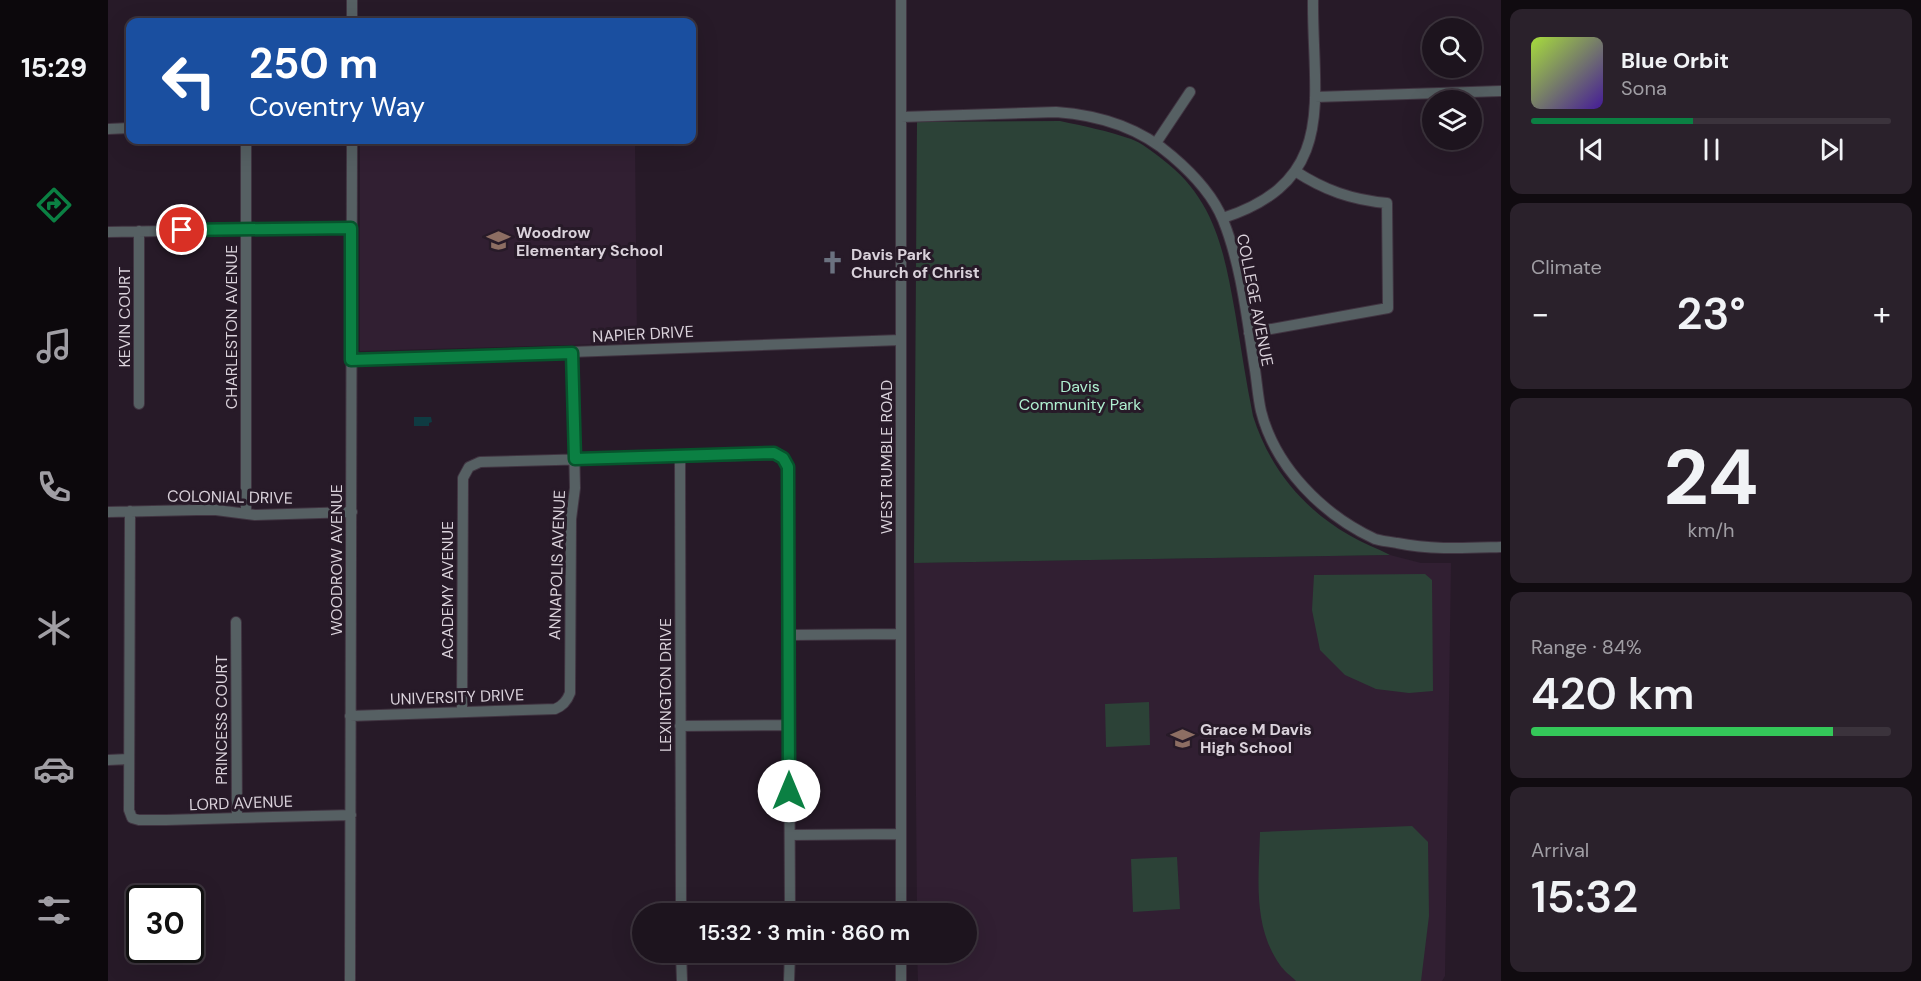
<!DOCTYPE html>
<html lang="en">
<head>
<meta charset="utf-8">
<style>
	:root { --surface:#1d141e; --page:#2a212b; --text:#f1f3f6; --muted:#a09ea4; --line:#3b333c; --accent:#0b8043 }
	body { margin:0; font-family:"DM Sans",sans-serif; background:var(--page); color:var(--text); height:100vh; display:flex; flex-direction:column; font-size:22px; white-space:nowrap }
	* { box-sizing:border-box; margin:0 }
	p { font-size:20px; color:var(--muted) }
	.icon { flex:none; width:33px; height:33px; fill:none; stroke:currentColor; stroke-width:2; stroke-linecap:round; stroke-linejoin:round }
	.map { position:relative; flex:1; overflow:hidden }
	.side { display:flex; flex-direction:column; gap:9px; padding:9px; background:#100b10; width:420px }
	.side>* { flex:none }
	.banner { position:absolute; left:18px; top:18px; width:570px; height:126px; border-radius:12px; box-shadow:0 6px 24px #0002,0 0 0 2px var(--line); background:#1a4fa0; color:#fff; overflow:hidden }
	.buttons { position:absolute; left:1314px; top:18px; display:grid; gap:12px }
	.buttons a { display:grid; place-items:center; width:60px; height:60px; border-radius:50%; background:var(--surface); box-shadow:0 6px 24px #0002,0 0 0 2px var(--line); font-size:30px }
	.speed { position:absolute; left:18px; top:885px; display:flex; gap:12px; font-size:30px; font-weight:700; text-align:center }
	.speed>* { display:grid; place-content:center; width:78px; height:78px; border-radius:50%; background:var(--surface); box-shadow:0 6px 24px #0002,0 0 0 2px var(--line); line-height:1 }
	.speed .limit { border:3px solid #111; border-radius:9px; background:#fff; color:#111 }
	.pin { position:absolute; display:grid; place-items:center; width:51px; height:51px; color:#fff; margin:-26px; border:3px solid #fff; border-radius:50%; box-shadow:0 2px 6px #0007 }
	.me { position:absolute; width:66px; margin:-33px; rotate:0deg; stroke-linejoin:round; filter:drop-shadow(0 0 4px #0008) }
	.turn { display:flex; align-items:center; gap:21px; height:126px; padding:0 24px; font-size:27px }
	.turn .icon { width:78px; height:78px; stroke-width:2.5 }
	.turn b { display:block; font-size:42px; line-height:51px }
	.big { font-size:45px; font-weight:600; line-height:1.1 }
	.side .card { flex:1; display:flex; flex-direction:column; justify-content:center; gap:9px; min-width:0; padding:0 21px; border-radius:12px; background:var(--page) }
	.side .dial { align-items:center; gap:0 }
	.dial b { font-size:78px; line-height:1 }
	.song { display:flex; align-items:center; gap:18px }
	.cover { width:72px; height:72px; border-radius:9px; background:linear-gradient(135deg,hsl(80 70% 55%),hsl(260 70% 35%)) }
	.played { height:6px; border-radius:3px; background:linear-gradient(90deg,var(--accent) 45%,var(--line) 45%) }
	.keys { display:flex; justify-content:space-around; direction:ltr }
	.heat { display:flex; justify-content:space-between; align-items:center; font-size:33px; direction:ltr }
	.charge { height:9px; border-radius:4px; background:linear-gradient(90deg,#34c759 84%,var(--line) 0) }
	.trip { position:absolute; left:524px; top:903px; width:345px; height:60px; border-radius:30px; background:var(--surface); box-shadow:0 6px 24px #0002,0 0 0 2px var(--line); font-weight:600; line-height:60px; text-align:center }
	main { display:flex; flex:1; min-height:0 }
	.tabs { display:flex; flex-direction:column; width:108px; justify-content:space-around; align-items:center; background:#0c080c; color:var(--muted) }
	.tabs .icon { width:42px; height:42px }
	.tabs .active { color:var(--accent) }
	.tabs b { font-size:27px; color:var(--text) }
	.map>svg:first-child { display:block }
</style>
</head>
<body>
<main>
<nav class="tabs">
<b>15:29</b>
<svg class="icon active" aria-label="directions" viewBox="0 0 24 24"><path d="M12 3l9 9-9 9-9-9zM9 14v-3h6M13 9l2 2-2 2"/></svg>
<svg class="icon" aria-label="music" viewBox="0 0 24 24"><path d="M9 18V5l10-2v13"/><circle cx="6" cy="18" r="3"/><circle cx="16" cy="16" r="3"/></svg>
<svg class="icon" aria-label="phone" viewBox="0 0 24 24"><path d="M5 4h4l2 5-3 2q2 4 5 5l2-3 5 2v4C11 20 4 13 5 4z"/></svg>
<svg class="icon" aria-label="climate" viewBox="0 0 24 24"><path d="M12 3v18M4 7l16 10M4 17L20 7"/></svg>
<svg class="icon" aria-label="car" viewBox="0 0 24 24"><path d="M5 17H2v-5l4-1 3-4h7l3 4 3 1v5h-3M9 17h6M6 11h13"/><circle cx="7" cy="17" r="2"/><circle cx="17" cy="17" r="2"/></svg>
<svg class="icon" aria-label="filters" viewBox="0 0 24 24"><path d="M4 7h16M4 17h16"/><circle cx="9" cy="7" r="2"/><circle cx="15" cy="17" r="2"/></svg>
</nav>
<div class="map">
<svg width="1393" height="981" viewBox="0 0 1393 981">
	<rect width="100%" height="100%" fill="#271a28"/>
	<!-- built -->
	<path fill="#311f32" d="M252,140H527L529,343L252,351Z
		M1282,555L1313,563H1343L1337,976L1334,981H810L809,953L858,952V914L809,913L806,563Z"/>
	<!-- green -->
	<path fill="#2c4237" d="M952,121C976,126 1000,131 1023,139C1034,143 1045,152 1054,159C1107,199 1116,251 1127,312C1133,347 1138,382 1145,416C1161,467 1194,508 1241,535C1254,543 1269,548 1282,555L806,563L809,122Z
		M1317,574L1324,580L1325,691L1301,693L1268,689L1237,675L1212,650L1204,610L1206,575Z
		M1041,702L1042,745L998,747L997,704Z
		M1304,826L1320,842L1321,916L1313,981H1188C1183,976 1176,971 1172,965C1144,926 1151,876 1152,832Z
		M1069,857L1072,909L1025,912L1023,859Z"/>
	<!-- water -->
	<path fill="#0f3b42" d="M306,417H323L324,422L321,423V426H306Z"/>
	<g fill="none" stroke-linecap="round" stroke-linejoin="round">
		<defs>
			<path id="minor" d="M244,0V22
				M793,0V914
				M1207,97L1393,91
				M793,117L948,112C991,115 1032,128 1064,156C1084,173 1105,195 1115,220C1134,267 1139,321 1147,370C1149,383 1150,398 1153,411C1167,467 1215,515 1267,539C1274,541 1282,542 1289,543C1324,550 1358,548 1393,547
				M0,129L22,128
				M1048,143L1082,92
				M1115,218C1232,180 1204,98 1205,0
				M0,232L244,228
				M1141,333L1280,308L1279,203C1244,200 1216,190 1187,171
				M243,360L792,340
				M31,404V231
				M572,456L573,914
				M22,511L21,810L24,818L31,820H58L243,815
				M0,512L89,510H108L147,515L244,512
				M138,514V140
				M128,622L129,818
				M681,635L793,634
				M354,712L355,478L361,467L372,462L670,454L675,458L680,467L682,914
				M242,716L447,709C455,706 459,701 462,693L463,519L467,488L464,353
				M572,726L681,725
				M0,760L21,759
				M682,835L793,834
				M573,952L574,981
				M793,952V981
				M242,981L244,140
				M681,981L682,952"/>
		</defs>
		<!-- minor casing -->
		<use href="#minor" stroke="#403441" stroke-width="12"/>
		<!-- minor -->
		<use href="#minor" stroke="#566063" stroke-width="10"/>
	</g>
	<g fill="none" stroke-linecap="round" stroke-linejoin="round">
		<defs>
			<path id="route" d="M74,230L243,228V360L464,353L467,459L666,453L675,458L680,467L681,791"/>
		</defs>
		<!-- route casing -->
		<use href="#route" stroke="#07532c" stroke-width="15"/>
		<!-- route -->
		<use href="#route" stroke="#0b8043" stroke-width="10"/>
	</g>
	<!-- icons -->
	<defs>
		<symbol id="school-bare" viewBox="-9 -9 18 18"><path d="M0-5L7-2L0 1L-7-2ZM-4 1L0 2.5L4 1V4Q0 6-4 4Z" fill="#8d6e63" stroke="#271a28" stroke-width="2.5" paint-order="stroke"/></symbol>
		<symbol id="church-bare" viewBox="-9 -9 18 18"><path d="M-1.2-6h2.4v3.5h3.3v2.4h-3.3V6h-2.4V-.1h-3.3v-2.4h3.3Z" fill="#6b7280" stroke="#271a28" stroke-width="2.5" paint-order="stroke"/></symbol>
	</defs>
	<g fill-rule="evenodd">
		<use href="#school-bare" x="374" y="224" width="33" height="33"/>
		<use href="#church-bare" x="708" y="246" width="33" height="33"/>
		<use href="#school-bare" x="1058" y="722" width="33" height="33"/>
	</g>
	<g text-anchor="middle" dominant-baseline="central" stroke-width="6" stroke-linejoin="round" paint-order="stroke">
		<!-- poi labels -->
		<g font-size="16" font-weight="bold" fill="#dad2db" stroke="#271a28" text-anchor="start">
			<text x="408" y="232">Woodrow<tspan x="408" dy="18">Elementary School</tspan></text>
			<text x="743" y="254">Davis Park<tspan x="743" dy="18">Church of Christ</tspan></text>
			<text x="1092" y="729">Grace M Davis<tspan x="1092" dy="18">High School</tspan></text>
		</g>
		<!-- street labels -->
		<g font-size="16" fill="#dad2db" stroke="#271a28">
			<text transform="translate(1147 300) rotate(79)">COLLEGE AVENUE</text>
			<text transform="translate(16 317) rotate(-90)">KEVIN COURT</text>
			<text transform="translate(123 327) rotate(-90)">CHARLESTON AVENUE</text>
			<text transform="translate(535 334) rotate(-3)">NAPIER DRIVE</text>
			<text transform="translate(778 457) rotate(-90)">WEST RUMBLE ROAD</text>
			<text transform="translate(122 497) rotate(1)">COLONIAL DRIVE</text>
			<text transform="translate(228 560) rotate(-90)">WOODROW AVENUE</text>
			<text transform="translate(449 565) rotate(-88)">ANNAPOLIS AVENUE</text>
			<text transform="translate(339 590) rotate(-90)">ACADEMY AVENUE</text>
			<text transform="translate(557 685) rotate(-90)">LEXINGTON DRIVE</text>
			<text transform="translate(349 697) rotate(-2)">UNIVERSITY DRIVE</text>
			<text transform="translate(113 720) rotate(-90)">PRINCESS COURT</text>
			<text transform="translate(133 803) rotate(-2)">LORD AVENUE</text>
		</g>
		<!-- park labels -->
		<g font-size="16" fill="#aff0d0" stroke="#271a28">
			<text x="972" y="386">Davis<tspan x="972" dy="18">Community Park</tspan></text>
		</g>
	</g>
</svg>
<div class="buttons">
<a><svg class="icon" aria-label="search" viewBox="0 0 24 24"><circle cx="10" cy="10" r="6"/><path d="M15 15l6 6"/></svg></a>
<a><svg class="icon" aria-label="layers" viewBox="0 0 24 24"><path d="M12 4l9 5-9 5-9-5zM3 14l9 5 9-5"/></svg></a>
</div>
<div class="speed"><div class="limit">30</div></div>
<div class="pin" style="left:74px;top:230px;background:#d93025"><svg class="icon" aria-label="arrive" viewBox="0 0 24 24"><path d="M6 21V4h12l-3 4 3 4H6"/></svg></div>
<svg class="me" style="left:681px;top:791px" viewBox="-20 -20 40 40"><circle r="19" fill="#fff"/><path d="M0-13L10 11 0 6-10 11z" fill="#0b8043"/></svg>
<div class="trip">15:32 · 3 min · 860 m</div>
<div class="banner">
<div class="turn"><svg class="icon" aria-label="left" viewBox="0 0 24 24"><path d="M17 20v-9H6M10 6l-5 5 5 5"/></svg><div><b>250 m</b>Coventry Way</div></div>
</div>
</div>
<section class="side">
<div class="card">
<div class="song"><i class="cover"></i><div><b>Blue Orbit</b><p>Sona</p></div></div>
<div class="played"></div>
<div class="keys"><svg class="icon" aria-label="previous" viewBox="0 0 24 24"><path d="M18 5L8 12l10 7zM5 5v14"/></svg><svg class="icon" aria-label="pause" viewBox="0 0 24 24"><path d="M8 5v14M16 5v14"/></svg><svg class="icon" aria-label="next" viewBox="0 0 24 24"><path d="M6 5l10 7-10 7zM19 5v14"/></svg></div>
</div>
<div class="card"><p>Climate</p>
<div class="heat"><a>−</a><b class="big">23°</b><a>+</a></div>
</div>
<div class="card dial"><b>24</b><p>km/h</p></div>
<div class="card"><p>Range · 84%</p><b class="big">420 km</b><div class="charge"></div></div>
<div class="card"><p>Arrival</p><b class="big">15:32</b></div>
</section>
</main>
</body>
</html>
